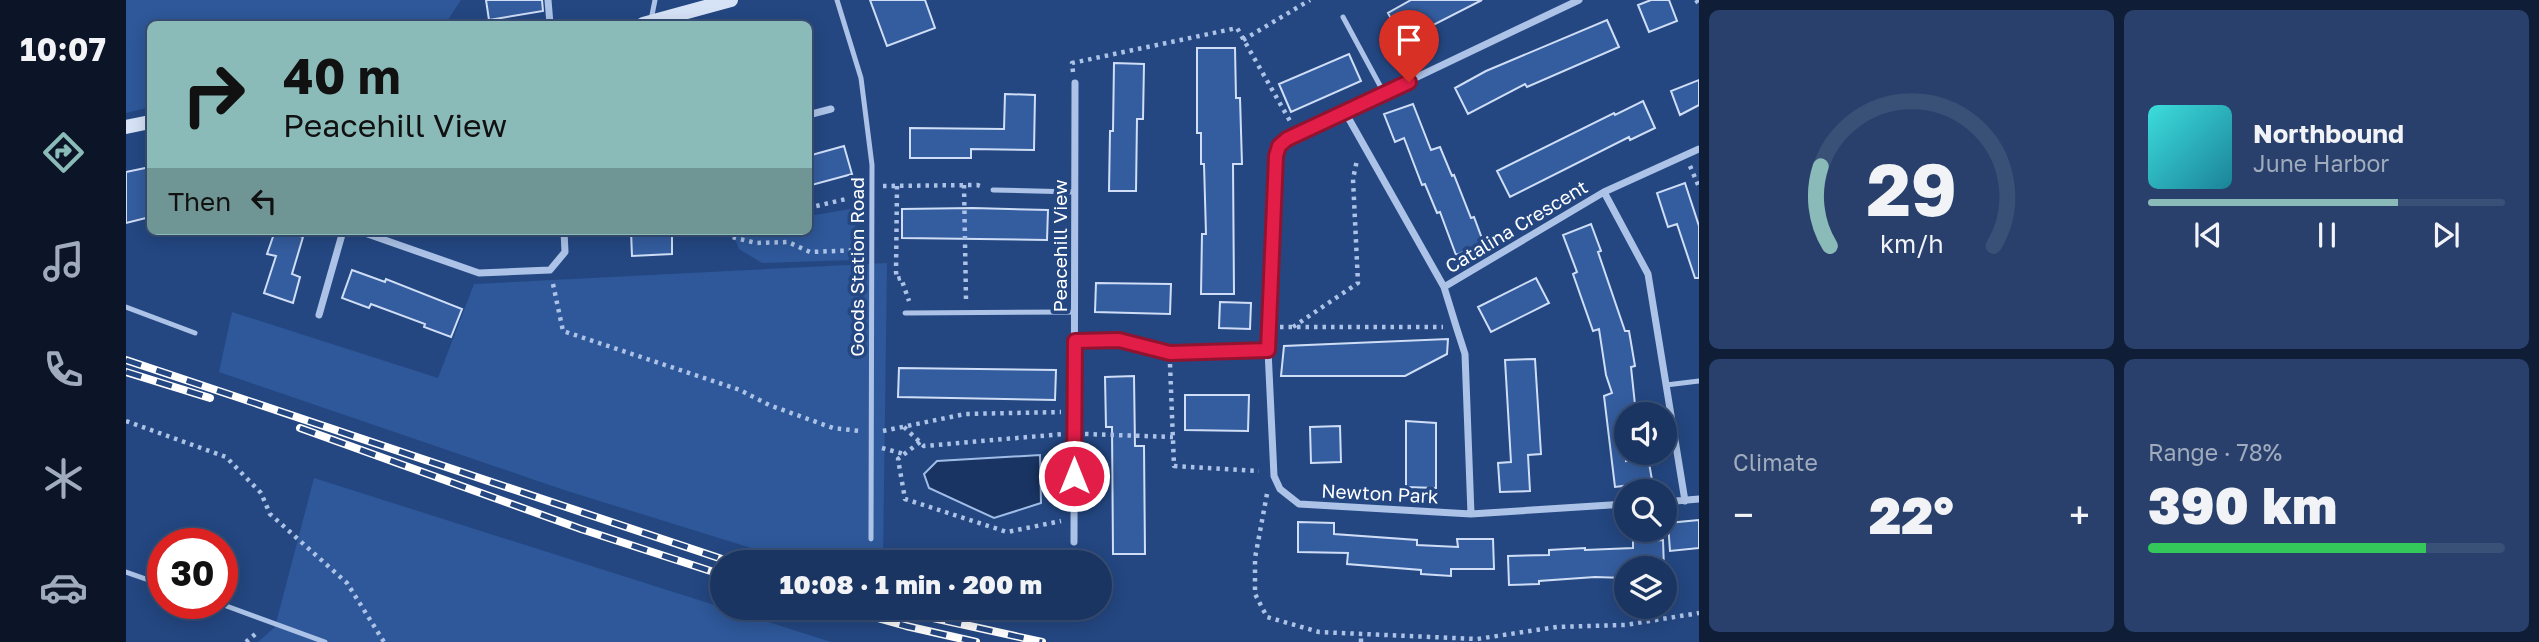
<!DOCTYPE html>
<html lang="en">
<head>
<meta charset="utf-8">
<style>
	:root { --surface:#1b3562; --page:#28406b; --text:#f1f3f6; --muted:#a0abbe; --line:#395077; --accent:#8bbbb9 }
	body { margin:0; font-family:"Golos Text",sans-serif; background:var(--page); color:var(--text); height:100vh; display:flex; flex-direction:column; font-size:26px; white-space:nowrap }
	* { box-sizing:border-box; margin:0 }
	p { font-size:23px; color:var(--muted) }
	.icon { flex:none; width:38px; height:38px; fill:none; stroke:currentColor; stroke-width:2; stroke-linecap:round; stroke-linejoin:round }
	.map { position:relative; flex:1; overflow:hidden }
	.panel { display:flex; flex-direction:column; gap:10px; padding:10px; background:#0f1d36; width:840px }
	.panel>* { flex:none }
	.hud { position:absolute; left:21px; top:21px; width:665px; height:214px; border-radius:10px; box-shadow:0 4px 18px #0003,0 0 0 2px var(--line); background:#8bbbb9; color:#111; overflow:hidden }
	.tools { position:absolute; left:1488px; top:402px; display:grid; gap:14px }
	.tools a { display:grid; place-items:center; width:63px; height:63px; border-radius:50%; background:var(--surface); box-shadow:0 4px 18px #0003,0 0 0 2px var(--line); font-size:35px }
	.speed { position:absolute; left:21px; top:528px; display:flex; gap:14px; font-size:35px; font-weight:700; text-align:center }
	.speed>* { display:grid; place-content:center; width:91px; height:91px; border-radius:50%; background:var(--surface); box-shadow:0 4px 18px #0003,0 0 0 2px var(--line); line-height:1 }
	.speed .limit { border:10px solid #d22; background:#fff; color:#111 }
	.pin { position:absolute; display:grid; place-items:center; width:60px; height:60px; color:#fff; margin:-72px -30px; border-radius:50% 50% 50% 0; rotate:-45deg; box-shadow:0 0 7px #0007 }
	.pin .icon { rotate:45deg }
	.me { position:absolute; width:77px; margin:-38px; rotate:0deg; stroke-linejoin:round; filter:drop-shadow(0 0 5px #0008) }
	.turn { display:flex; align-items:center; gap:24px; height:147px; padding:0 21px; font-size:32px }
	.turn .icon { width:91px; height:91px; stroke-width:2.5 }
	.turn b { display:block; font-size:49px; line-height:60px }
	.then { display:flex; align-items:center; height:66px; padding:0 21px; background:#0003; gap:14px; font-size:26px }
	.big { font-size:52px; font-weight:800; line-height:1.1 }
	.panel .card { flex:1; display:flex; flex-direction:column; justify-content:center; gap:10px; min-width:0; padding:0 24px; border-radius:10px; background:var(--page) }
	.panel .dial { align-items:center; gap:0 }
	.dial svg { height:182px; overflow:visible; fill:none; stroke:var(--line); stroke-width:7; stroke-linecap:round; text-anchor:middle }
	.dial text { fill:var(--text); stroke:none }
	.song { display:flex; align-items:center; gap:21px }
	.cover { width:84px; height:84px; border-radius:10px; background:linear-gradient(135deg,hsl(180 70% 55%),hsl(190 70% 35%)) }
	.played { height:7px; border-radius:4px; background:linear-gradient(90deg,var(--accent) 70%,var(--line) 70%) }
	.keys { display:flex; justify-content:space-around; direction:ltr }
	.heat { display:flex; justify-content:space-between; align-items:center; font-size:38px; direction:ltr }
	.charge { height:10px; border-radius:5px; background:linear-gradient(90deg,#34c759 78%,var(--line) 0) }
	.panel .tiles { flex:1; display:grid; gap:10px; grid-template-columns:repeat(2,1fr) }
	.trip { position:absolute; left:584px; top:550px; width:402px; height:70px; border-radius:35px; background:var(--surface); box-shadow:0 4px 18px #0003,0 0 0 2px var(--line); font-weight:800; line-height:70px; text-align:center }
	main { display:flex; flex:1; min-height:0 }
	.tab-bar { display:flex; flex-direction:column; width:126px; justify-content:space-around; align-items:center; background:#0b1527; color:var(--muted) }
	.tab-bar .icon { width:49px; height:49px }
	.tab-bar .active { color:var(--accent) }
	.tab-bar b { font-size:32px; color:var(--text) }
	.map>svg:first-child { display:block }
</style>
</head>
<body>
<main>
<nav class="tab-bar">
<b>10:07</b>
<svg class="icon active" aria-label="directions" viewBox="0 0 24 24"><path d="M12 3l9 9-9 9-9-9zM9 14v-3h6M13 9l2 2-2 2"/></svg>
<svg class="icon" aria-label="music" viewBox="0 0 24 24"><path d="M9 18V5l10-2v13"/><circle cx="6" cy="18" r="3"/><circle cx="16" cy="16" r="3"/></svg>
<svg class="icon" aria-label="phone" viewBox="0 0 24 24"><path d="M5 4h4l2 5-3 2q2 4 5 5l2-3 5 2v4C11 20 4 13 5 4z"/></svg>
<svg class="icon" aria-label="climate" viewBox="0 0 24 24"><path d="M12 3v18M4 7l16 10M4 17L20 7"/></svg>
<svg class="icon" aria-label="car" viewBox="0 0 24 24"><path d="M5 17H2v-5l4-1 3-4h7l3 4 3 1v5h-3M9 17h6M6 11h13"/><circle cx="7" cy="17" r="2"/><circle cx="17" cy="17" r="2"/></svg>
</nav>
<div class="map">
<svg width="1573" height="642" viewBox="0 0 1573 642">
	<rect width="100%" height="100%" fill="#244782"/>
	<!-- green -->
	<path fill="#2e589a" d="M0,0H335L319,24H24V107L0,113Z
		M730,208L728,260L636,263L613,249L606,231H682L683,216Z
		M761,263L757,562H670L435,489L93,372L106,312L312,378L348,284Z
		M188,478L705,642H132L149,627Z"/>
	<!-- water -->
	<path fill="#193462" stroke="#a0bde8" stroke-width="2" d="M914,455L915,503L868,518L803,488L798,474L811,461Z"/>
	<!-- building -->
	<path fill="#345d9f" stroke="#cfdef6" stroke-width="2" d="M360,0H416L417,11L363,20Z
		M744,0H799L809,28L761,46Z
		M1285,0H1356L1276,41L1262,13Z
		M1525,0H1543L1551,21L1523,32L1512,5Z
		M1481,20L1493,47L1401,87L1399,84L1342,114L1329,88L1360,71Z
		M1071,48H1109L1110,98H1114L1116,164H1107L1108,294H1075L1076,234H1080L1078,164H1075V133H1071Z
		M1223,54L1235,81L1165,112L1153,84Z
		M988,63L1018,64L1017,119H1011L1010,191H983L984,131H987Z
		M1573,80V105L1554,115L1545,91Z
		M879,94L909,95L908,150L845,149V158H784V128L878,129Z
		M1517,101L1529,128L1504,140L1503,137L1384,197L1371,171L1488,113L1489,115Z
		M1287,104L1305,150L1314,147L1326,176L1328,175L1345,218L1348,217L1358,244L1330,255L1314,212L1311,213L1299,184L1296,185L1278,138L1269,142L1258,114Z
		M718,146L726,174L682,186V156Z
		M24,167V217L0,223V172Z
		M1559,183L1573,226V278H1569L1551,224L1542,227L1531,193Z
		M847,208L922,210L921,240L776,238V209Z
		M1465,224L1475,251L1472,252L1499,331H1503L1509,366L1505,367L1510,414L1500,415V461L1522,457L1527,486L1497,491V486L1489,487L1478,396L1486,393L1480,375L1473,329L1467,331L1447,274L1451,272L1437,235Z
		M149,231H159L177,237L166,274L174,277L167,303L138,293L150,256L141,254Z
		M505,231H546V254L506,256Z
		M226,270L259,282L260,279L336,309L325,337L298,327L299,324L245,304L243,308L216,298Z
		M1410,278L1423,303L1365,332L1352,307Z
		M970,283L1045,284L1044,314L969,312Z
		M1094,302L1125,303L1124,329L1093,328Z
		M1322,339L1321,354L1279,376H1155L1158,346Z
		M1409,359L1415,454L1402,455L1404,491L1374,492L1372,463L1385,462L1379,360Z
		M773,368L930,370L929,400L772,397Z
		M1008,376L1009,446H1018L1019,554H987L986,427H980L979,377Z
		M1059,395H1123L1122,431L1059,430Z
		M1280,421L1310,423V488L1280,487Z
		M1214,426L1215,462L1185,463L1184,427Z
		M1573,520V548L1544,551L1542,523Z
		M1172,522L1208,523V534L1291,540V545L1332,547L1331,539H1367L1368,569H1325V576L1295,574V570L1221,564L1222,553L1172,552Z
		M1537,540L1538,569H1499V578L1469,577L1413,581V584L1383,585L1382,556L1423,555V550L1459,548V550L1507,548V541Z"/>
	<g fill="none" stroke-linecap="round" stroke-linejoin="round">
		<!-- path -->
		<path stroke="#acc3e7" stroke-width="4.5" stroke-dasharray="3.5 5" stroke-linecap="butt" d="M1570,0L1573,4
			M1117,40L1184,0
			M947,72L946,63L1111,28L1164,121
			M1564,166L1573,187
			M838,185L840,299
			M757,186L851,185L857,187
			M771,186L770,272L771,279L775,278L783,301
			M682,208L720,199
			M601,231L606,237L630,243L662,242L684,252L735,250
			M427,284L437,331L614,390L643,405L707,428L734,431
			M1154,327H1317
			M1167,327L1232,283L1227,179L1231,160
			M1044,364L1048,466L1133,471
			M0,421L100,457L135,493L144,514L221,583L258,642
			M778,427L798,446L937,434
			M757,431L839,414L935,412
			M959,434L1047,437
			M794,442L772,459L779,499L881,532L935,521
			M756,448L778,454
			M1141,494L1129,558V594L1141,617L1193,632L1351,639L1431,627L1499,625L1573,613
			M120,642L133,631
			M1235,642V634"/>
		<!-- service -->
		<path stroke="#acc3e7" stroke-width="5" d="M711,0L735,78L746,165L745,539
			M1217,17L1258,93
			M525,20L529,0
			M867,190L949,192
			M0,307L69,333
			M779,313L949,312
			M1540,385L1573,381
			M0,572L37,585
			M95,604L199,642"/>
		<!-- minor -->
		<path stroke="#acc3e7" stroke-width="7" d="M422,0L424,24
			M1219,112L1318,287L1330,326L1339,354L1345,514L1173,504L1154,489L1148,476L1142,350L1150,157L1153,146L1161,139L1453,0
			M682,115L705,109
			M1478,192L1522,274L1559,501
			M233,231L353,273L424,270L439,252L438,231
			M1318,287L1478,192L1573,149
			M193,315L217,231
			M949,341L993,340L1030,351L1059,353L1075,351L1142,350
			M1538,502L1573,499
			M1345,514L1500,504
			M948,542L949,83"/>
		<!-- secondary -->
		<path stroke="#d6e2f6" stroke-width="14" d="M517,24L605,0
			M0,127L24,122"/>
		<defs>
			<path id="rail" d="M0,360L605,562
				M0,372L84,398
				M174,428L455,529L597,575
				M712,607L780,626L850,642
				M757,607L916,642"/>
		</defs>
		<!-- rail casing -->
		<use href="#rail" stroke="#fff" stroke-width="8"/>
		<!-- rail -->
		<use href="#rail" stroke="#244782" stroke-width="5" stroke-dasharray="16" stroke-linecap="butt"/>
	</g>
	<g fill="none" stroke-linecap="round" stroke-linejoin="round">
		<defs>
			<path id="route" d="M948,476L949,341L993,340L1044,353L1142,350L1150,156L1153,146L1161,139L1283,82"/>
		</defs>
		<!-- route casing -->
		<use href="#route" stroke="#92132f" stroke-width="18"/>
		<!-- route -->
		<use href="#route" stroke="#e11d48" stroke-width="12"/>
	</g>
	<g text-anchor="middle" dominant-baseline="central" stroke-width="7" stroke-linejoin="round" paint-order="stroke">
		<!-- street labels -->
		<g font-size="19" fill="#fff" stroke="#244782">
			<text transform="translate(1390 226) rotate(-31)">Catalina Crescent</text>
			<text transform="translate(933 246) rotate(-90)">Peacehill View</text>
			<text transform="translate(730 267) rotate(-90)">Goods Station Road</text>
			<text transform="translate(1254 493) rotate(3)">Newton Park</text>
		</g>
	</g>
</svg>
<div class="tools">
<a><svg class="icon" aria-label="sound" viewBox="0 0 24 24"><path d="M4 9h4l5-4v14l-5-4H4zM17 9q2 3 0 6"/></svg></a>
<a><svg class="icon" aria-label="search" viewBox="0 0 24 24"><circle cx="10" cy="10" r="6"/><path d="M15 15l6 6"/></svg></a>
<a><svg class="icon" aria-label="layers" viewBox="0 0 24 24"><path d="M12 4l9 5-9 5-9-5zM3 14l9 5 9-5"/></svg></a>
</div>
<div class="speed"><div class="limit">30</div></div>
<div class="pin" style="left:1283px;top:82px;background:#d93025"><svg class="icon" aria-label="arrive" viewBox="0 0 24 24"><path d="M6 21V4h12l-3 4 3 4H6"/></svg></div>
<svg class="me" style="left:948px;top:476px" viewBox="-20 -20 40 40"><circle r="17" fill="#e11d48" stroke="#fff" stroke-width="3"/><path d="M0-11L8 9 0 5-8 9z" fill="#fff"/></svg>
<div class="trip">10:08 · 1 min · 200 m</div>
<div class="hud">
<div class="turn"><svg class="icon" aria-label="right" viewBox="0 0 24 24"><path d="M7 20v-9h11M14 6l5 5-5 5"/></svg><div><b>40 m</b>Peacehill View</div></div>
<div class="then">Then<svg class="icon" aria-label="left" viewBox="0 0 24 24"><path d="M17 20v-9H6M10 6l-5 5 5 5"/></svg></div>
</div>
</div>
<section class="panel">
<div class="tiles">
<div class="card dial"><svg viewBox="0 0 100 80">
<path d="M14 69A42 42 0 1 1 86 69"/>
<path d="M14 69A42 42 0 0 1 10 34" stroke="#8bbbb9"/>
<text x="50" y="56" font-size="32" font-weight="700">29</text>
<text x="50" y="72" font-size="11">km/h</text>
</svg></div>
<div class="card">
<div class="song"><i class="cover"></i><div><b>Northbound</b><p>June Harbor</p></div></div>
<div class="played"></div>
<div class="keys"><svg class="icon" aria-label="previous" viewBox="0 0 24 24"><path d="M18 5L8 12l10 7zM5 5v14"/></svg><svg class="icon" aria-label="pause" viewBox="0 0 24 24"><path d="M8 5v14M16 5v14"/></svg><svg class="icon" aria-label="next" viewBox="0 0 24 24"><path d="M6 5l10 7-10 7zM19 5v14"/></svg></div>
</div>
<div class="card"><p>Climate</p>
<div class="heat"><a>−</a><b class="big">22°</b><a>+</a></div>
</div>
<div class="card"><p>Range · 78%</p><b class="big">390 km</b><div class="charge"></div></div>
</div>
</section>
</main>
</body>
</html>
